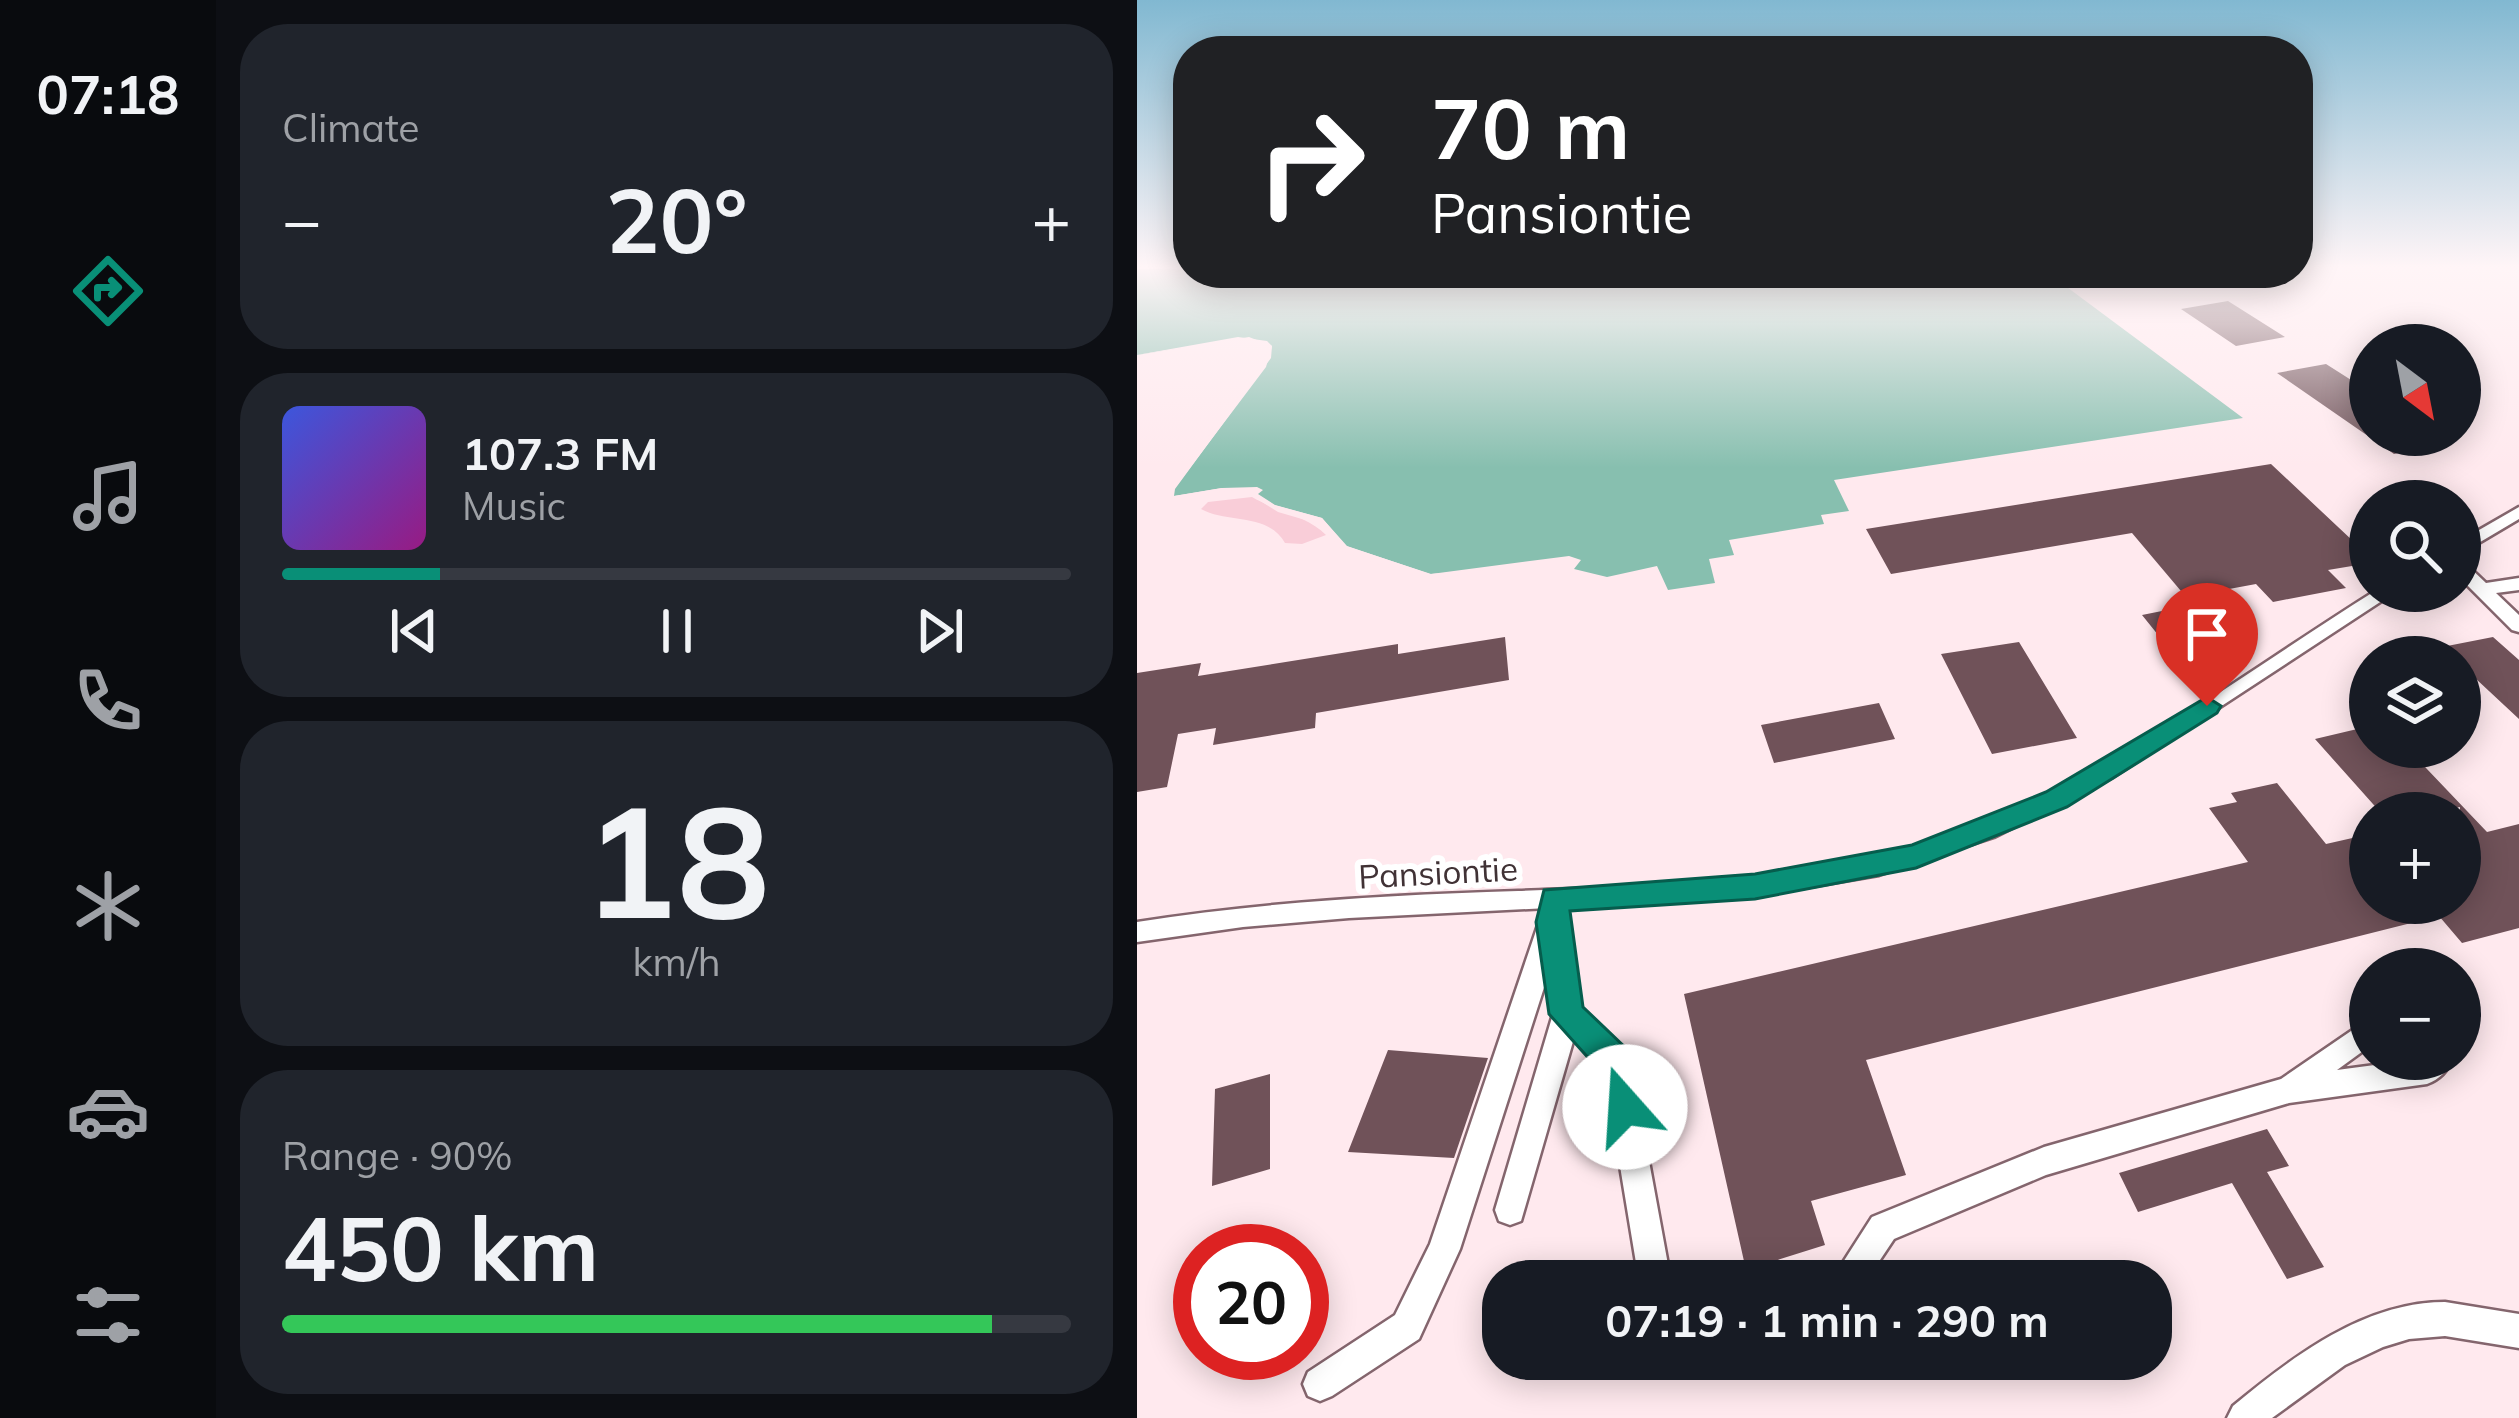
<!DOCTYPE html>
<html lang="en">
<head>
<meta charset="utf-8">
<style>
	:root { --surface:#171b24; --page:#20242c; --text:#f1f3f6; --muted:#9ea1a6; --line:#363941; --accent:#098f77 }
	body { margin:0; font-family:Mulish,sans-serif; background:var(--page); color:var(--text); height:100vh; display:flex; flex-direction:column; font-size:45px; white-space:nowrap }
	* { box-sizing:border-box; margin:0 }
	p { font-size:39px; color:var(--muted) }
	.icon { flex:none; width:66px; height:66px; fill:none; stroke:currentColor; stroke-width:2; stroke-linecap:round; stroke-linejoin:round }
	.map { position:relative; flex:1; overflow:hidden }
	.side { display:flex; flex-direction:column; gap:24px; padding:24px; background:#0d0f14; width:921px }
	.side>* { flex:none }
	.top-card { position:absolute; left:36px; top:36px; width:1140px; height:252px; border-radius:48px; box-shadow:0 6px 30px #0003; background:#202124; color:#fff; overflow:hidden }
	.needle { width:78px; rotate:148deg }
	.controls { position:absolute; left:1212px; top:324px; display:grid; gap:24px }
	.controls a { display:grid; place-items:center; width:132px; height:132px; border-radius:50%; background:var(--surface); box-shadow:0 6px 30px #0003; font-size:60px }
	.speed { position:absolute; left:36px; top:1224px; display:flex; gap:24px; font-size:60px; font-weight:700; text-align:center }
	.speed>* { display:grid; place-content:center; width:156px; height:156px; border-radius:50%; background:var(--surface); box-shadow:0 6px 30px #0003; line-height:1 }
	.speed .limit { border:18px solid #d22; background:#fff; color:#111 }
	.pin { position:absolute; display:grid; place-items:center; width:102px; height:102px; color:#fff; margin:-123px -51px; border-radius:50% 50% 50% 0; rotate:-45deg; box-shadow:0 0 12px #0007 }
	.pin .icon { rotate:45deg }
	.me { position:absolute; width:132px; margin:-66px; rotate:341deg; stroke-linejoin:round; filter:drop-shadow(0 0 9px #0008) }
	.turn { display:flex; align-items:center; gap:42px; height:252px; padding:0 60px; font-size:54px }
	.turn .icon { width:156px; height:156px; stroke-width:2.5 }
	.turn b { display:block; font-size:84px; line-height:102px }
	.big { font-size:90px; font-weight:700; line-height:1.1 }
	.side .widget { flex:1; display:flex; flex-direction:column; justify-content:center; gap:18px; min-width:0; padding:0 42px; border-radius:48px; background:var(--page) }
	.side .dial { align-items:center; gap:0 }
	.dial b { font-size:156px; line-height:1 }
	.song { display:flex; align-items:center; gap:36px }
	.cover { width:144px; height:144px; border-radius:18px; background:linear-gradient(135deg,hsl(230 70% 55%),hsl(310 70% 35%)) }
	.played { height:12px; border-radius:6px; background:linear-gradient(90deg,var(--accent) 20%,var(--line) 20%) }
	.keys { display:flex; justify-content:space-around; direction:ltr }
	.heat { display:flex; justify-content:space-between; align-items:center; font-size:66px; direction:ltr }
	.charge { height:18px; border-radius:9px; background:linear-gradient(90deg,#34c759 90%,var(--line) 0) }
	.trip { position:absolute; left:345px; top:1260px; width:690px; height:120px; border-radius:48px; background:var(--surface); box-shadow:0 6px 30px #0003; font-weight:700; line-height:120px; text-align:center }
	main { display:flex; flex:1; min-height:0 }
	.tab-bar { display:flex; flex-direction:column; width:216px; justify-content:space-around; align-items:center; background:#090b0e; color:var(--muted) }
	.tab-bar .icon { width:84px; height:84px }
	.tab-bar .current { color:var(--accent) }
	.tab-bar b { font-size:54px; color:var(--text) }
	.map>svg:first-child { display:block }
</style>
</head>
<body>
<main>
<nav class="tab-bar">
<b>07:18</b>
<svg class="icon current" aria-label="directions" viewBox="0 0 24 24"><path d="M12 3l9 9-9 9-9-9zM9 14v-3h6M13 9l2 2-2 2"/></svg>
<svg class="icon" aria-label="music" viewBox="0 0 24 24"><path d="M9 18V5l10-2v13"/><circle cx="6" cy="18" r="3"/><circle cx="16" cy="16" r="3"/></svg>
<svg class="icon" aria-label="phone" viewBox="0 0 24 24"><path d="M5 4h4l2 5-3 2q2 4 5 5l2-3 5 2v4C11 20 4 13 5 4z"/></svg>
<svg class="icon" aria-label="climate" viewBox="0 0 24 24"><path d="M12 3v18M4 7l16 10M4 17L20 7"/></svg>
<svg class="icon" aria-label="car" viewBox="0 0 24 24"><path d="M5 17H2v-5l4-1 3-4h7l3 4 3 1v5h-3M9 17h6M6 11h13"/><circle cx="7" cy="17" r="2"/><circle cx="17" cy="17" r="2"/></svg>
<svg class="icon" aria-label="filters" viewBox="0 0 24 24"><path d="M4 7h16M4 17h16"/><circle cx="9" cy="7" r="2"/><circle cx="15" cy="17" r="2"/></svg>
</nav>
<section class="side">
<div class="widget"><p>Climate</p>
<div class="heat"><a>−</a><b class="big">20°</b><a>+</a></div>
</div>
<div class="widget">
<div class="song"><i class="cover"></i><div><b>107.3 FM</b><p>Music</p></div></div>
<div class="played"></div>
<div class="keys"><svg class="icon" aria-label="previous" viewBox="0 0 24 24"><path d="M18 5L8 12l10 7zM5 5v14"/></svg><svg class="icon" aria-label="pause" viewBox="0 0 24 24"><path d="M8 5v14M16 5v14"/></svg><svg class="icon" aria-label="next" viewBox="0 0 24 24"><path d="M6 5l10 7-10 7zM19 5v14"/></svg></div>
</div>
<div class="widget dial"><b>18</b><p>km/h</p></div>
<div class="widget"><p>Range · 90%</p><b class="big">450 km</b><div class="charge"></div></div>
</section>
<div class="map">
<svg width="1382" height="1418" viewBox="0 0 1382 1418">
	<rect width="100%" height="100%" fill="#ffe9ee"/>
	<!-- green -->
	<path fill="#f9cdd8" d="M115,497C139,511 170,516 189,535L165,544L148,543C130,512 91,524 64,509L71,502Z"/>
	<!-- water -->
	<path fill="#87bfaf" d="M0,269L911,273L1106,418L697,480L712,511L684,515L687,524L592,540L597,555L572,559L578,583L531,590L520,566L470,577L437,569L444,560L432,556L294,574L209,546L185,518L137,505L111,489L85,488L37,496V489L129,367L135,346L112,337L0,355Z"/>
	<!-- pier -->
	<path fill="#ffe9ee" d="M101,337L130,341L135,346L134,358L38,489L37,496L85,488L120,487L126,490L121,494L138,505L185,518L210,546L293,574L347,570L344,573L292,578L255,569L205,551L182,524L141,512L104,489L31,499L32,486L93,409L130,349L116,342L96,341L0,355Z"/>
	<!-- building -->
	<path fill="#705259" d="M1091,301L1148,337L1099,346L1044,309Z
		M1189,364L1233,392V435H1312L1313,442L1257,454L1140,373Z
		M1134,464L1233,557V563L1191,570L1209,588L1136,602L1119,584L1049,597L995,533L754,574L729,529Z
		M1030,610L1082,672L1055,677L1005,615Z
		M368,637L372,680L179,713L178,728L76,745L79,728L41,734L30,787L0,792V673L64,663L61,676L261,644V654Z
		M1356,637L1382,660V719L1323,664V657L1305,647Z
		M882,642L940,738L855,754L804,654Z
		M742,703L758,739L637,763L624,725Z
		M1233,726V747H1269L1350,832L1382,824V928L1325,943L1302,916L729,1060L769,1175L674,1201L688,1245L609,1270L547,994L1111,862L1072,808L1100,802L1094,793L1140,783L1189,844L1233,834V903H1323V807L1297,813H1244L1178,739Z
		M251,1050L351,1058L317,1158L211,1152Z
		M133,1074V1169L75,1186L78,1089Z
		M1130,1129L1152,1166L1130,1172L1187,1267L1150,1279L1095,1183L1001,1212L982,1173Z"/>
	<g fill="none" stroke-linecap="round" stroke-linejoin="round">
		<defs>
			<path id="minor" d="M1382,507V519L1323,554V541Z
				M1323,563L1329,564L1349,583L1382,578V590L1359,593L1382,615V632L1375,630L1323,578Z
				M1238,591H1260L976,777L857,837L742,875L608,898L212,918L106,927L0,942V922C126,902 253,895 381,891C514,886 650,885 778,847C947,797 1091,683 1238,591Z
				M415,912L424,915L429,925L443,1009L490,1054L494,1063L534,1281H502L467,1069L437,1038L384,1221L373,1225L362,1221L358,1210L416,1014L411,975L323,1249L282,1339L195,1396L183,1401L171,1396L166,1384L171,1372L258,1315L293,1244L402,922L406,915Z
				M1233,1018V1046L1200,1070L1283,1059H1316C1310,1071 1303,1079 1290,1084L1152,1103L909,1175L757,1239L729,1281H694L735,1217L907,1147L1144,1079Z
				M1308,1302L1382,1314V1348L1308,1336L1272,1339L1246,1347L1208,1365L1135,1418H1090L1096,1406C1155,1357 1227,1302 1308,1302Z"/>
		</defs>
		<!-- minor casing -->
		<use href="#minor" stroke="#84656d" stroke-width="5"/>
		<!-- minor -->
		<use href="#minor" fill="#fff" fill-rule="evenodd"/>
	</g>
	<!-- sky -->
	<linearGradient id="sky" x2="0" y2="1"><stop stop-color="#81b8d1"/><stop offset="0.57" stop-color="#fff5f7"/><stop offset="1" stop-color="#fff5f7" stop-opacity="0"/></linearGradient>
	<rect width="1382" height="468" fill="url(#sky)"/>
	<!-- route -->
	<path fill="#098f77" stroke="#065d4d" stroke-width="3" d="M1070,697L1084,706L1080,713L930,807L779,868L618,899L433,911L446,1007L493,1052L507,1107L501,1119L488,1124L474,1119L463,1071L412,1014L399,922L407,890L618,874L775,845L909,792Z"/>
	<g text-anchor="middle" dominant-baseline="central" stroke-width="12" stroke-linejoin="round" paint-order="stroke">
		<!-- street labels -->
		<g font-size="33" fill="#403235" stroke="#fff">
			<text transform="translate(301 872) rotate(-3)">Pansiontie</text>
		</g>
	</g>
</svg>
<div class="controls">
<a><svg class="needle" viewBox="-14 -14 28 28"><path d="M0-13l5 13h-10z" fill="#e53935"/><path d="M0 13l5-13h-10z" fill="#9ea1a6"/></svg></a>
<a><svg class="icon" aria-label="search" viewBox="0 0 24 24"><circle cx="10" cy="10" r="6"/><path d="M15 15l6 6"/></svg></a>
<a><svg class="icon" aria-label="layers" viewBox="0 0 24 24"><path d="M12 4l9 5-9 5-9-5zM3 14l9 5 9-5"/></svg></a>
<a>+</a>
<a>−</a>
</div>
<div class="speed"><div class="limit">20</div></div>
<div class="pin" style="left:1070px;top:706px;background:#d93025"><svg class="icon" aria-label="arrive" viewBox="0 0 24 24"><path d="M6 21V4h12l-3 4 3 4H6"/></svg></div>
<svg class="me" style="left:488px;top:1107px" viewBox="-20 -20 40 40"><circle r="19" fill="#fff"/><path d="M0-13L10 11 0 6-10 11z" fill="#098f77"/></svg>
<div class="trip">07:19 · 1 min · 290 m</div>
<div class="top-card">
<div class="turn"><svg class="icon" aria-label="right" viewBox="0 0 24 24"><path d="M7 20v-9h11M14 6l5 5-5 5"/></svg><div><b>70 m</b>Pansiontie</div></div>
</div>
</div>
</main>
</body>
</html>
